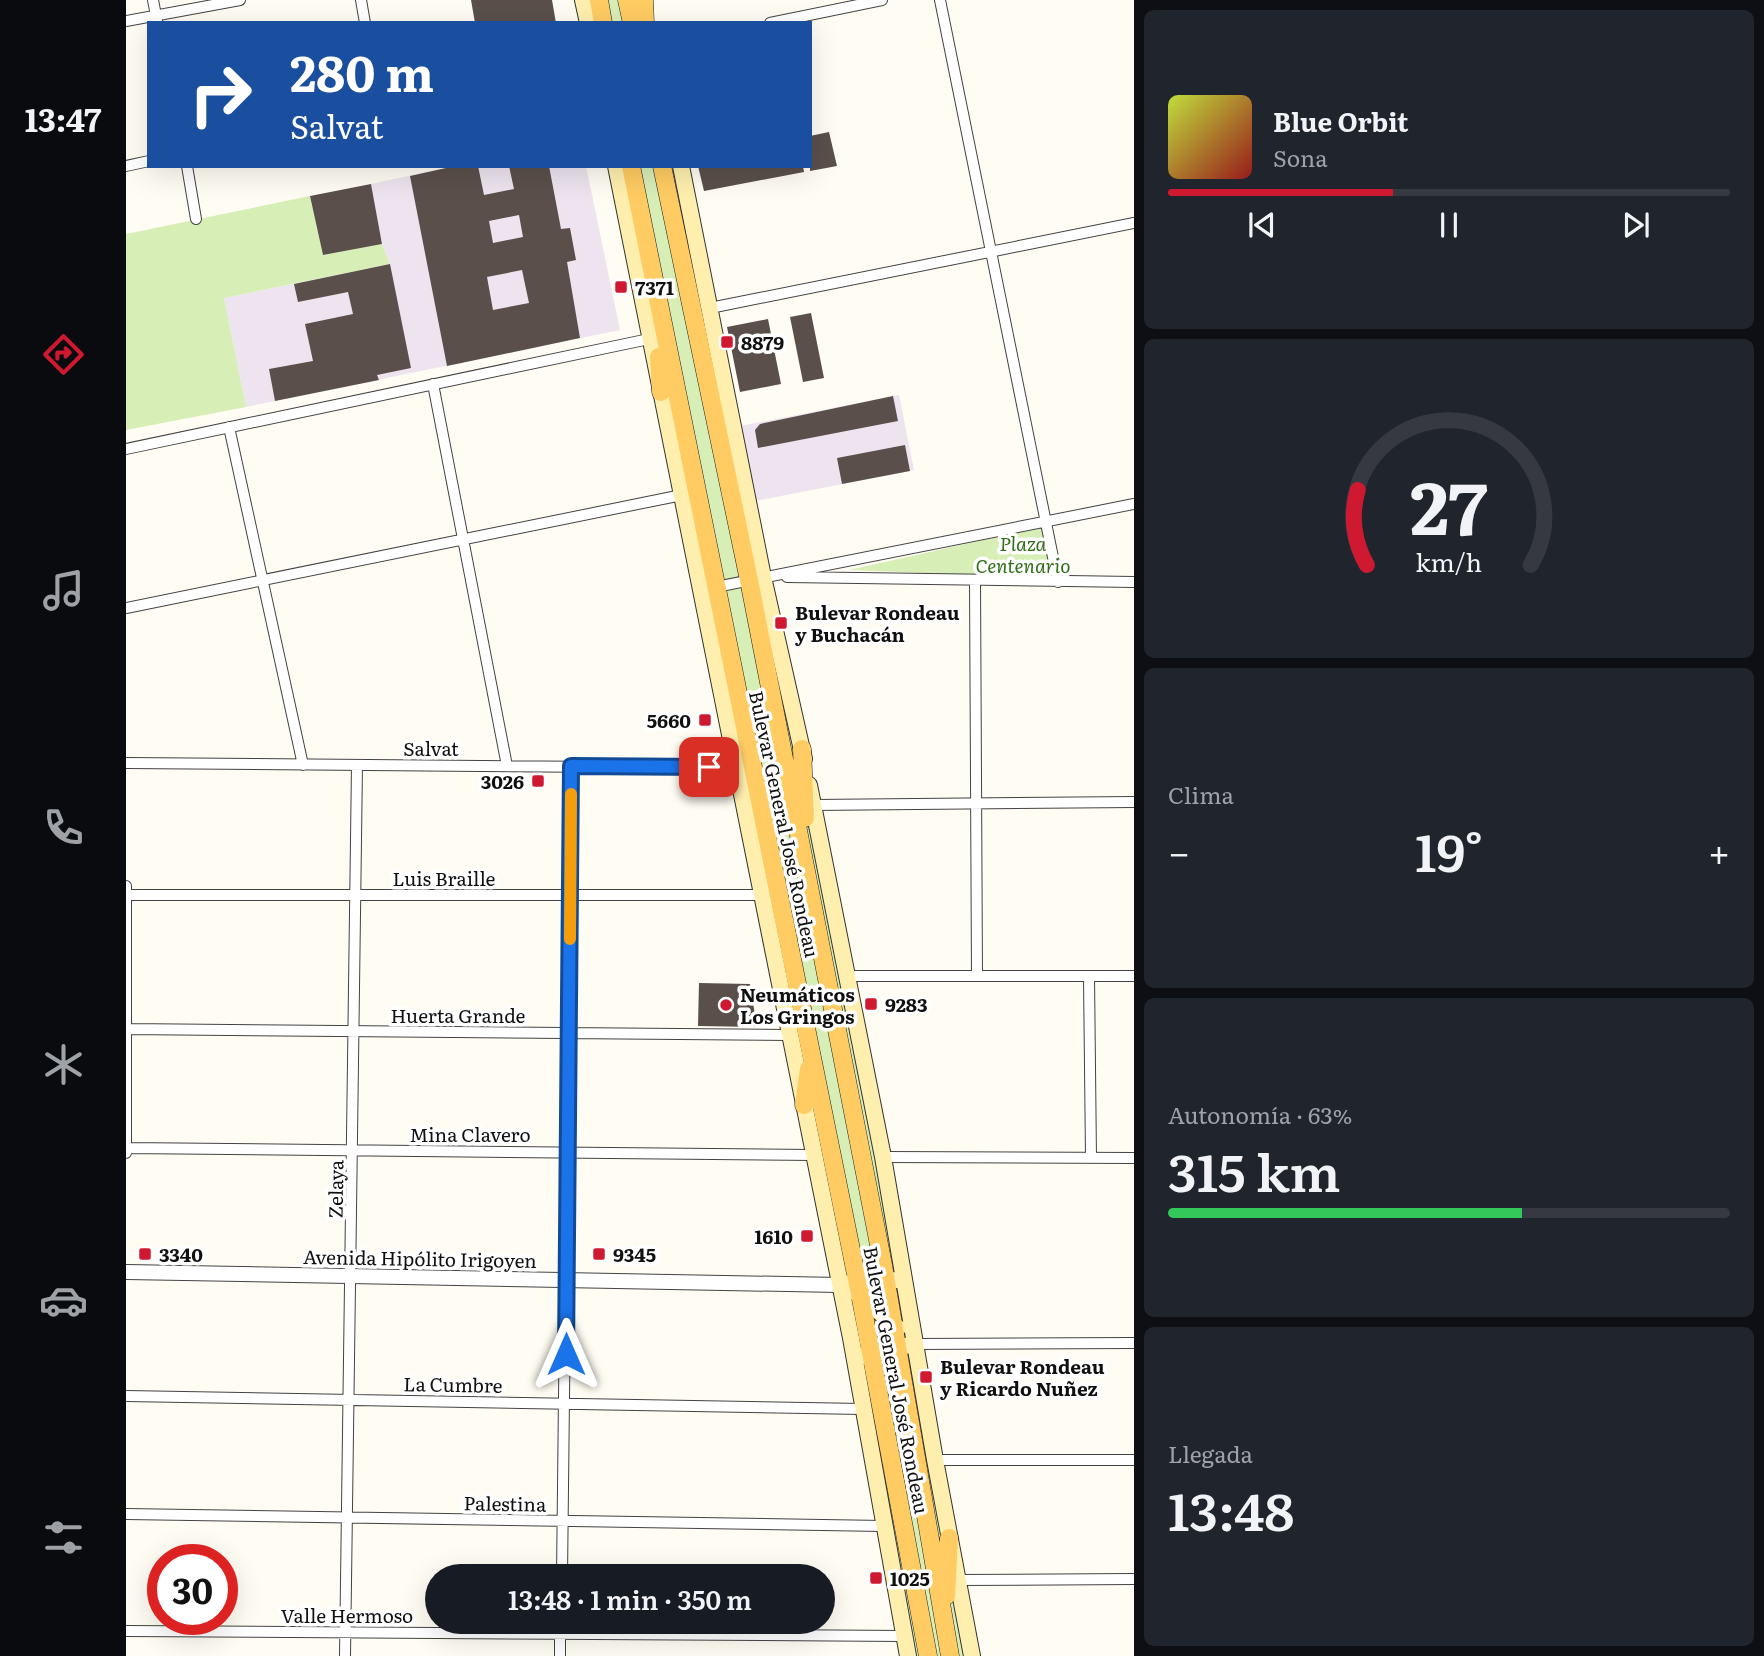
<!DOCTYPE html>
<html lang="es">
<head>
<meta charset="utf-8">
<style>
	:root { --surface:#171b24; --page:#20242c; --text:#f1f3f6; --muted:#9ea1a6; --line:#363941; --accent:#ce1931 }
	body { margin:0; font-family:Literata,serif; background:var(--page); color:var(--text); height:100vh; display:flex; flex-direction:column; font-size:26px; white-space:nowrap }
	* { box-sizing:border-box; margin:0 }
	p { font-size:23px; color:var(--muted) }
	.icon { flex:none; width:38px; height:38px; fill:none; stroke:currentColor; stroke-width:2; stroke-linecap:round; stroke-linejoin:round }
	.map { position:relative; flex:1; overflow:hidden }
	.drawer { display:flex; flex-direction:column; gap:10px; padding:10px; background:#0d0f14; width:630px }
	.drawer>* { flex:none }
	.top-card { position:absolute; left:21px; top:21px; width:665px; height:147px; border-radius:0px; box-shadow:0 7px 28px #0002; background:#1a4fa0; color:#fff; overflow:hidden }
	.speed { position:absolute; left:21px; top:1544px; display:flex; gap:14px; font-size:35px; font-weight:700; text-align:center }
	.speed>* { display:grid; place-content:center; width:91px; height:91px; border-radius:50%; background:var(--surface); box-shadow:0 7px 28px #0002; line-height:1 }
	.speed .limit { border:10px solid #d22; background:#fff; color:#111 }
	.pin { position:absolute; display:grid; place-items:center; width:60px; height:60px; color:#fff; margin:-30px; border-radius:14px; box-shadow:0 4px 10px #0006 }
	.me { position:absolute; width:77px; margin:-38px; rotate:0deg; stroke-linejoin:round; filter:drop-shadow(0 0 5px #0008) }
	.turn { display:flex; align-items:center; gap:24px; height:147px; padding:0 28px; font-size:32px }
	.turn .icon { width:91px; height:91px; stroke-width:2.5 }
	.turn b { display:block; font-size:49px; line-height:60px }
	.big { font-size:52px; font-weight:600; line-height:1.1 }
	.drawer .tile { flex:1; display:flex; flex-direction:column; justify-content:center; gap:10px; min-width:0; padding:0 24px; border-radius:10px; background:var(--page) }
	.drawer .dial { align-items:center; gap:0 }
	.dial svg { height:182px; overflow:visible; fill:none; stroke:var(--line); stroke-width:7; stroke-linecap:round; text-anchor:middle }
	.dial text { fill:var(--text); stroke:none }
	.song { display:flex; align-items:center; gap:21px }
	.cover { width:84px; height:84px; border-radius:10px; background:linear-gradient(135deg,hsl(70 70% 55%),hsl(0 70% 35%)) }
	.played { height:7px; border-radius:4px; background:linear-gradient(90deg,var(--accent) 40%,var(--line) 40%) }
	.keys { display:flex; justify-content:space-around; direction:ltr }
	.heat { display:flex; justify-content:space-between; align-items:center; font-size:38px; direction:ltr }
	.charge { height:10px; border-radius:5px; background:linear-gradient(90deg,#34c759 63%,var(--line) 0) }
	.trip { position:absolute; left:299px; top:1564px; width:410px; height:70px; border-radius:35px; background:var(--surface); box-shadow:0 7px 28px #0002; font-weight:600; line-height:70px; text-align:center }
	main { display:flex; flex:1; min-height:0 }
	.dock { display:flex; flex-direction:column; width:126px; justify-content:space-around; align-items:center; background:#090b0e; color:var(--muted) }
	.dock .icon { width:49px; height:49px }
	.dock .current { color:var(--accent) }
	.dock b { font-size:32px; color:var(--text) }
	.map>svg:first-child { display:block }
</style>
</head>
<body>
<main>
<nav class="dock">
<b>13:47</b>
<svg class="icon current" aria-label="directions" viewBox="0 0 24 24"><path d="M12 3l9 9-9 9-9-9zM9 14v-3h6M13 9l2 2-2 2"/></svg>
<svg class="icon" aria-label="music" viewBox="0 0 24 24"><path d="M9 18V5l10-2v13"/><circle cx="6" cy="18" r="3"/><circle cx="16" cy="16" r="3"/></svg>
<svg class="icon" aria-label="phone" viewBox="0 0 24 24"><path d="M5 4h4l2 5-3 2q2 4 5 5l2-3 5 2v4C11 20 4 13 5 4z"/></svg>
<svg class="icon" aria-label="climate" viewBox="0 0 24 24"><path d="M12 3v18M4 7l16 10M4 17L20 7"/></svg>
<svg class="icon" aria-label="car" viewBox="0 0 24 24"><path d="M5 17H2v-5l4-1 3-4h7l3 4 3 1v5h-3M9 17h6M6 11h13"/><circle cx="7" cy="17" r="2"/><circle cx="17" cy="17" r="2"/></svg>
<svg class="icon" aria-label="filters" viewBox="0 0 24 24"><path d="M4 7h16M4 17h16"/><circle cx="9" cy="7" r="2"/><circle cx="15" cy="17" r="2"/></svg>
</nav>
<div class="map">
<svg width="1008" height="1656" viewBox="0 0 1008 1656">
	<rect width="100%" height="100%" fill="#fffcf3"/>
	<!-- industrial -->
	<path fill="#ede4ef" d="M329,166H460L494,330L120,407L98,298L264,264L256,244L245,184Z
		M773,395L788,470L629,501L614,426Z"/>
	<!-- green -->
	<path fill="#d8eeb7" d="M457,0H521L525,23H462Z
		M490,166H555L846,1656H782Z
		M184,196L197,255L256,244L264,264L98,298L120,407L0,430V234Z
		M916,527L927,578L723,570Z"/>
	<!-- building -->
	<path fill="#5a4f4b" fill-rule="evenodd" d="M345,0H426L430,23H349Z
		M703,132L711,166L684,171V136Z
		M329,166H352L358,195L388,189L383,166H423L435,229L444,228L450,260L441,262L454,338L321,366L284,176ZM393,215L397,237L367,243L363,221ZM396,270L403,303L367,310L361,277Z
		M572,166H677L678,172L578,191Z
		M245,184L256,244L197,255L184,196Z
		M264,264L285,368L251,375L253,380L149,401L143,369L187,361L179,324L227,314L222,292L172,302L168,284Z
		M685,313L698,378L677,382L664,317Z
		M642,319L655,384L614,392L601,327Z
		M767,396L772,421L632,448L629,430L634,424Z
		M779,445L784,471L716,484L711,458Z
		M573,983L624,984L631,1027L572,1026Z"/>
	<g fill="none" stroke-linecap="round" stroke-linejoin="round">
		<defs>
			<path id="minor" d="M27,0L31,21
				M235,0L239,23
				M814,0L932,582
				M0,21L114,0
				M644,23L756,0
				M0,166L23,161
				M61,166L70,219
				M584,308L1008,223
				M307,384L381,766
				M103,427L177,765
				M0,449L523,339
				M661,577L1008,582
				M849,581L851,976
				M585,588L1008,504
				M0,608L556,495
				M0,763L611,768
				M687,805L1008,802
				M0,886V1153
				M0,895H636
				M722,976H1008
				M963,976L965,1158
				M0,1029L664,1035
				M0,1148L688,1155
				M757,1157L1008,1158
				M789,1344L1008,1343
				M0,1396L737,1409
				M809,1460H1008
				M0,1514L757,1526
				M436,1577L445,766
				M831,1580L1008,1579
				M0,1631L778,1636
				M219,1656L231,765
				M434,1656V1622"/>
			<path id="tertiary" d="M0,1272L713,1285"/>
			<path id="secondary" d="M457,0L462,23
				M490,166L725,1338L782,1656
				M555,166L637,577L678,759
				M683,785L757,1157L809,1460L846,1656
				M719,1284L770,1280
				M728,1291L772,1328
				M734,1357L783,1345"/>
			<path id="primary" d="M473,0L477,23
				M501,0L506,23
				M518,0L519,23
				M505,166L734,1294L802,1656
				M536,166L623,580L757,1265L824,1656
				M533,357L535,392
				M676,749L679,818
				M678,1105L683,1069
				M820,1596L823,1538"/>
		</defs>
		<!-- minor casing -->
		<use href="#minor" stroke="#434343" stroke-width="12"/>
		<!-- tertiary casing -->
		<use href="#tertiary" stroke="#434343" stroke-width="16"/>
		<!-- secondary casing -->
		<use href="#secondary" stroke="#323232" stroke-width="18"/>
		<!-- primary casing -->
		<use href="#primary" stroke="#212121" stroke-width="19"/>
		<!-- minor -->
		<use href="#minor" stroke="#fff" stroke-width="10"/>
		<!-- tertiary -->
		<use href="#tertiary" stroke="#fff" stroke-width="14"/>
		<!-- secondary -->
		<use href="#secondary" stroke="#ffefae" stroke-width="16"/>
		<!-- primary -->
		<use href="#primary" stroke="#ffcc63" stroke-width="18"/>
	</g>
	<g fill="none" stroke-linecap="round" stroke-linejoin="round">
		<defs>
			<path id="route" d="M440,1354L445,766L583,767"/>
		</defs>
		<!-- route casing -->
		<use href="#route" stroke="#114b97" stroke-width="18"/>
		<!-- route -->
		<use href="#route" stroke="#1a73e8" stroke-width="12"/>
		<!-- slow -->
		<path stroke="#f59e0b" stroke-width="12" d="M444,939L445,794"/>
	</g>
	<!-- markers -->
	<g fill="#ce1931" stroke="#fff" stroke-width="2.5">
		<rect x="488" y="280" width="14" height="14" rx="3.5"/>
		<rect x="594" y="335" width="14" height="14" rx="3.5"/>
		<rect x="648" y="616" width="14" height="14" rx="3.5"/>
		<rect x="572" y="713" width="14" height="14" rx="3.5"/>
		<rect x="405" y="774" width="14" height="14" rx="3.5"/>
		<rect x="738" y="997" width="14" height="14" rx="3.5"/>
		<circle cx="600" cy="1005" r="7"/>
		<rect x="674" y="1229" width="14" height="14" rx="3.5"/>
		<rect x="12" y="1247" width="14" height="14" rx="3.5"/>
		<rect x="466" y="1247" width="14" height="14" rx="3.5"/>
		<rect x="793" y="1370" width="14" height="14" rx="3.5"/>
		<rect x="743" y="1571" width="14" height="14" rx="3.5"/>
	</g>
	<g text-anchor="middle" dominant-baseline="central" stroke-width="7" stroke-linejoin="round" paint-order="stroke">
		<!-- poi labels -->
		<g font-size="19" font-weight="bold" fill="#101010" stroke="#fff" text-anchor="start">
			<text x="509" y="287">7371</text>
			<text x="615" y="342">8879</text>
			<text x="669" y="612">Bulevar Rondeau<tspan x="669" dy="22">y Buchacán</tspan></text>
			<text x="565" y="720" text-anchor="end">5660</text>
			<text x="398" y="781" text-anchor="end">3026</text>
			<text x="614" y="994">Neumáticos<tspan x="614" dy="22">Los Gringos</tspan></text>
			<text x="759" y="1004">9283</text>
			<text x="667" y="1236" text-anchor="end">1610</text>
			<text x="33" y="1254">3340</text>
			<text x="487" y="1254">9345</text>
			<text x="814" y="1366">Bulevar Rondeau<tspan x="814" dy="22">y Ricardo Nuñez</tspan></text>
			<text x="764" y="1578">1025</text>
		</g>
		<!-- park labels -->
		<g font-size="19" font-style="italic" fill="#316f19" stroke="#fff">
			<text x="897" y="543">Plaza<tspan x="897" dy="22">Centenario</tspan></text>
		</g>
		<!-- street labels -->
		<g font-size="19" fill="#101010" stroke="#fff">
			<text x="305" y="748">Salvat</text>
			<text transform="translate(659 824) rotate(78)">Bulevar General José Rondeau</text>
			<text x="318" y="878">Luis Braille</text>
			<text x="332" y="1015">Huerta Grande</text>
			<text x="344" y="1134">Mina Clavero</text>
			<text transform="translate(209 1189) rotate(-89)">Zelaya</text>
			<text transform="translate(294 1258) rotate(1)">Avenida Hipólito Irigoyen</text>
			<text transform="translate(771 1380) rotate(79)">Bulevar General José Rondeau</text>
			<text transform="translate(327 1384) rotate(1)">La Cumbre</text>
			<text transform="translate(379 1503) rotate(1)">Palestina</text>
			<text x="221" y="1615">Valle Hermoso</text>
		</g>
	</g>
</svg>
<div class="speed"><div class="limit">30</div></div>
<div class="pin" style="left:583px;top:767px;background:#d93025"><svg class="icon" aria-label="arrive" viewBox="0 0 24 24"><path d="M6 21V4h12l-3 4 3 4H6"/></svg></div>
<svg class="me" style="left:440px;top:1354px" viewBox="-20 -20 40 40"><path d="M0-17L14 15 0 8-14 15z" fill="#1a73e8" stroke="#fff" stroke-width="4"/></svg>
<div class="trip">13:48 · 1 min · 350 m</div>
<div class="top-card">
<div class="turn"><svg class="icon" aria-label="right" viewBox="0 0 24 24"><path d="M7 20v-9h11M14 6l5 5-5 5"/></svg><div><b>280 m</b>Salvat</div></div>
</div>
</div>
<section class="drawer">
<div class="tile">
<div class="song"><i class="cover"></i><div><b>Blue Orbit</b><p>Sona</p></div></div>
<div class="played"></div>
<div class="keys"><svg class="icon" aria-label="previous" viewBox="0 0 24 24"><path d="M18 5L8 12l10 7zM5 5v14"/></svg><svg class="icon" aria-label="pause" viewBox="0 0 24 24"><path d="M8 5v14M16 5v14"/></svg><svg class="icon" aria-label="next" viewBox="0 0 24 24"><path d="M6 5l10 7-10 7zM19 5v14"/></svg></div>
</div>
<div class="tile dial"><svg viewBox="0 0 100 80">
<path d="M14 69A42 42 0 1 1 86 69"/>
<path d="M14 69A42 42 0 0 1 10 36" stroke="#ce1931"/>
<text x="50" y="56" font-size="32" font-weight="700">27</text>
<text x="50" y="72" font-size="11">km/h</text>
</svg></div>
<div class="tile"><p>Clima</p>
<div class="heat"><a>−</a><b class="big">19°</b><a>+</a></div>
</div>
<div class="tile"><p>Autonomía · 63%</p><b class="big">315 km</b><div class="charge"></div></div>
<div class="tile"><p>Llegada</p><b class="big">13:48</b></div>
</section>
</main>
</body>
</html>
